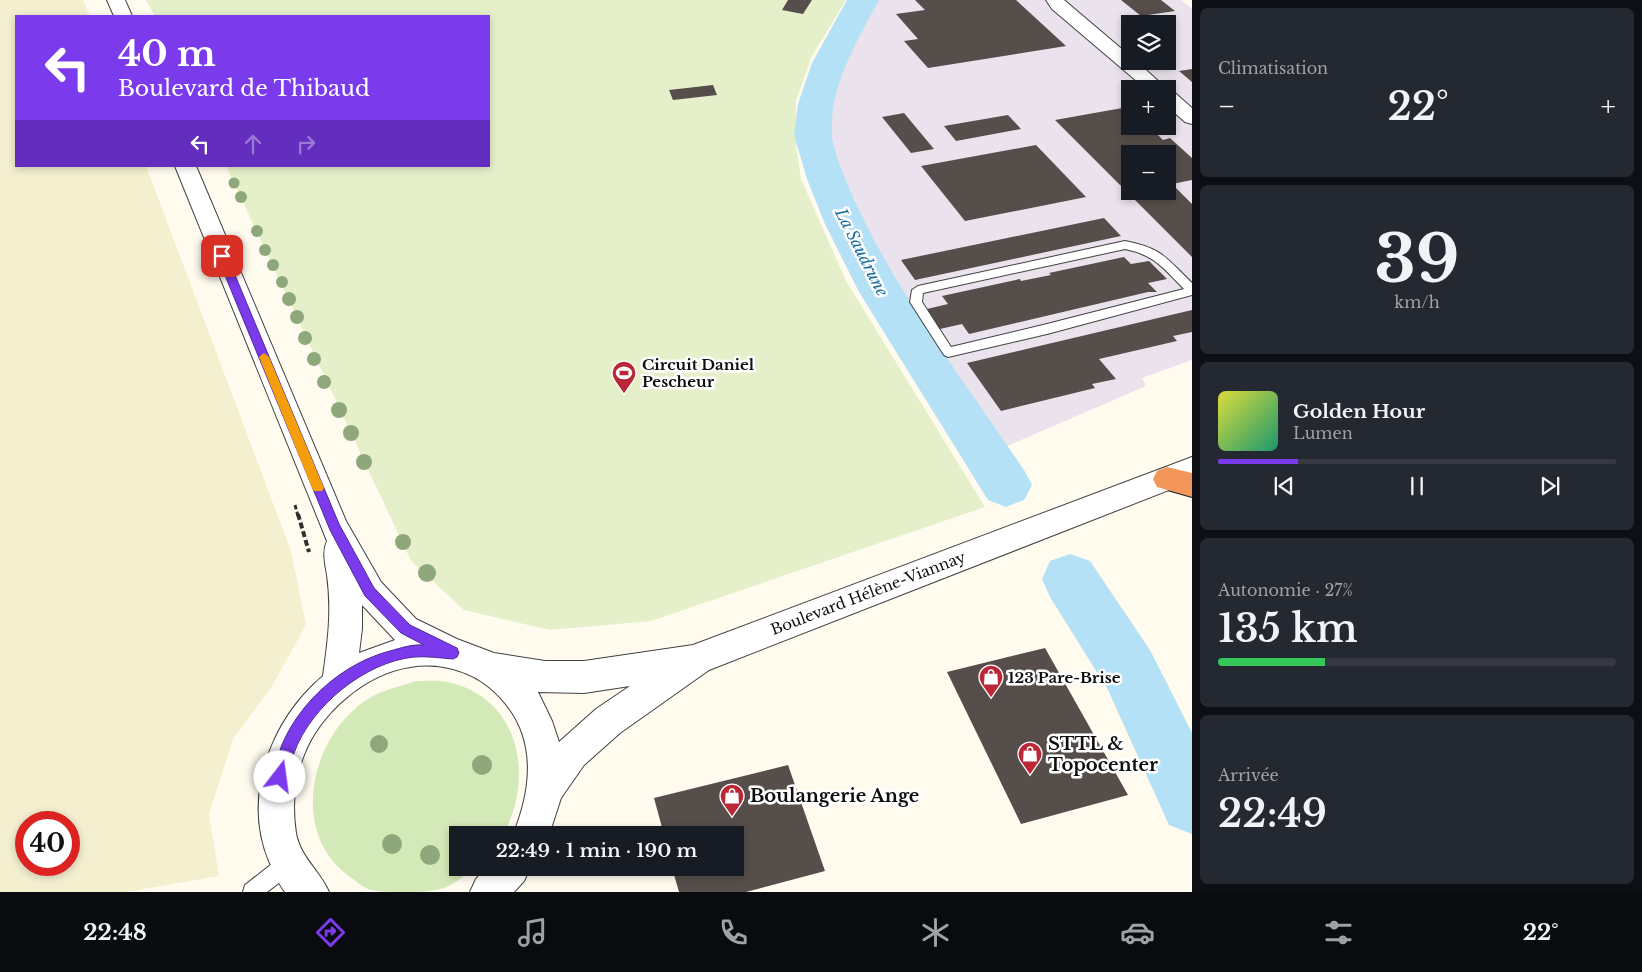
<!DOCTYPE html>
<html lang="fr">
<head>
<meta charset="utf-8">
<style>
	:root { --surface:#171b24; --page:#242831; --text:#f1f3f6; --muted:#9ea1a6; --line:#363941; --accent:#7c3aed }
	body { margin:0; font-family:"Libre Baskerville",serif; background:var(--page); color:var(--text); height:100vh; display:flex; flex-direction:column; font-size:19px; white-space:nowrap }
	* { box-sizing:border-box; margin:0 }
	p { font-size:16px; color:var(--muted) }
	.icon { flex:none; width:28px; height:28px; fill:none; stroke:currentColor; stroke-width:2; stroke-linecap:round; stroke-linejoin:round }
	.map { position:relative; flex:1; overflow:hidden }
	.sheet { display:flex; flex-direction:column; gap:8px; padding:8px; background:#0d0f14; width:450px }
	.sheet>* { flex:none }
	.hud { position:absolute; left:15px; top:15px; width:475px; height:152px; border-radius:0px; box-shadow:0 2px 8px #0003; background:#7c3aed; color:#fff; overflow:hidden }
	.tools { position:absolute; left:1121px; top:15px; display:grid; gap:10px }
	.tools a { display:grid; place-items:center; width:55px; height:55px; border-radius:0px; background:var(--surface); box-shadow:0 2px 8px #0003; font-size:25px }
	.speed { position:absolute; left:15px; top:811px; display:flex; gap:10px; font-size:25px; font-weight:700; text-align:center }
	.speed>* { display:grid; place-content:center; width:65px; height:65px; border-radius:50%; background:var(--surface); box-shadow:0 2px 8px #0003; line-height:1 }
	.speed .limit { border:8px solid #d22; background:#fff; color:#111 }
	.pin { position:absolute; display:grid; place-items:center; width:42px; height:42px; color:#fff; margin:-21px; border-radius:10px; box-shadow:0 2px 8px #0006 }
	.me { position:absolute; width:55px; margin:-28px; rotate:15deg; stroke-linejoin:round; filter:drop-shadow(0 0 4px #0008) }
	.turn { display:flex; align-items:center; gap:18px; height:105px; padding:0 20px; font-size:22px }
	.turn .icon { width:65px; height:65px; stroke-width:2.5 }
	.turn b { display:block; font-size:35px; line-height:42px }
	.lanes { display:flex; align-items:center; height:48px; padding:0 20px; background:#0003; justify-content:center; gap:25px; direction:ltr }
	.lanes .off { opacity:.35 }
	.big { font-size:38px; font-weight:600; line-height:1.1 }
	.sheet .tile { flex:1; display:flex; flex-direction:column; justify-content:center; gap:8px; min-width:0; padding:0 18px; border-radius:8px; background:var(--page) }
	.sheet .dial { align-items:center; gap:0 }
	.dial b { font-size:65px; line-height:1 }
	.song { display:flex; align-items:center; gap:15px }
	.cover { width:60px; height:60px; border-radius:8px; background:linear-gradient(135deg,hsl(60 70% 55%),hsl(160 70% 35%)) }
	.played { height:5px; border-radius:2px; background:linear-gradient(90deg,var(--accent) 20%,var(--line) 20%) }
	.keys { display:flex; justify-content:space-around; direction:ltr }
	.heat { display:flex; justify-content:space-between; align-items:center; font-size:28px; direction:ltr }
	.charge { height:8px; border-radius:4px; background:linear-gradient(90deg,#34c759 27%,var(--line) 0) }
	.trip { position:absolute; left:449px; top:826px; width:295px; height:50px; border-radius:0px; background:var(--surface); box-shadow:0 2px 8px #0003; font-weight:600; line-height:50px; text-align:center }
	.menu { display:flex; height:80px; justify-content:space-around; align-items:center; background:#090b0e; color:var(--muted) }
	.menu .icon { width:35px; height:35px }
	.menu .current { color:var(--accent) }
	.menu b { font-size:22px; color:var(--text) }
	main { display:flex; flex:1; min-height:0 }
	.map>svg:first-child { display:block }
</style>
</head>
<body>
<main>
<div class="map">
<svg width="1192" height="892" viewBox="0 0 1192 892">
	<rect width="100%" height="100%" fill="#fffbee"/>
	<!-- industrial -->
	<path fill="#eae2ec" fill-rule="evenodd" d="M876,0H1181L1192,9V360L1142,378L1146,386L998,450L886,282L831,173L823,129L832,76ZM1130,24H1168V61H1130ZM1130,89H1168V126H1130ZM1130,154H1168V191H1130Z"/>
	<!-- farmland -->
	<path fill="#f4efcf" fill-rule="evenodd" d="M0,0H83L90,16H16V166H146L291,551L306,625L272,686L233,739L209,814L219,876L126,892H0ZM26,822H69V865H26Z"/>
	<!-- green -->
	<path fill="#d4e9b8" d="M417,681C426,681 438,680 447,682C520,697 535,777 503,835H458V868H476C466,874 455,884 444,888C430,892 416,892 402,892C391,892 379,892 368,889C363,887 357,882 353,879C292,839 306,749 358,706C375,692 396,687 417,681Z"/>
	<!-- pitch -->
	<path fill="#e5f0ca" d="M146,0H846L812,56L796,100V146L801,179L846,281L985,507L651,621L550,630L464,610L411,561L226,166H489V16H155Z"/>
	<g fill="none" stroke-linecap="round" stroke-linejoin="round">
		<!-- river -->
		<path fill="#b4e1f5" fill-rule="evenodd" d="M847,0H879C857,41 829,86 832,134C832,149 846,180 852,195C896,293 964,381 1024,470L1032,485L1024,500L1006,507L988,500L859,292L825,224L807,179L794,135L798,104L812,63Z
			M1070,554L1090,561L1150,650L1192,733V834L1169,825L1108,690L1050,597L1042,579L1050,561Z"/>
	</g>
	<!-- building -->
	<path fill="#564e4a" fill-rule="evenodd" d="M788,0H812L803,14L782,10Z
		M915,0H1016L1066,46L928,68L904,41L918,39L896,14L925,10Z
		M1121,0H1161L1175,11L1141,16Z
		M1192,69V82L1179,71Z
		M713,85L717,95L673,100L669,90Z
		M1128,107L1130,109V126H1149L1163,140L1170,138L1192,158V180L1172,184L1192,204V257L1055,120ZM1130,154H1168V191H1130Z
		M904,113L934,149L911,153L882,117Z
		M1008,115L1021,129L956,141L944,126Z
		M1036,145L1086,197L965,221L921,166Z
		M1104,218L1121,236L915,280L901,260Z
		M1124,257L1131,264L1149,261L1167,279L1148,283L1157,292H1148L969,334L962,324L940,329L927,309L948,304L942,296L1020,279L1021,281L1051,275L1049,273Z
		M1192,310V332L1173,336L1177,341L1099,359L1116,379L1092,384L1095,388L1001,411L967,363Z
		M1045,648L1128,795L1021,824L947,672Z
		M788,765L825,871L746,892H679L672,868H735V835H664L654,798Z"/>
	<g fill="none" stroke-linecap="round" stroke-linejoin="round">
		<defs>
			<path id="service" d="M1125,241C1162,248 1166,258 1192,283V295L1047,334L948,357L944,355L910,302L912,290L918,286ZM1125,249C1155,255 1163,268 1184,289L1047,324L951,347L922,302L923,293Z
				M289,854L296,856L298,863L296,870L267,892H243L245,885L282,856Z"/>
			<path id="minor" d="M1046,0H1064L1130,56V61H1136L1167,89H1146L1052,9Z
				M1168,91L1175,93L1192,108V124L1185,122L1168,107Z"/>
			<path id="tertiary" d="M107,0H125L132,16H114Z
				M175,166H196L346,521L381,582L416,619L457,639L494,653L545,661H584L693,645L1192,457V481L709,670L620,733L584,765L561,798L549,835H513C535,781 537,727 489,687C468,670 438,662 410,667C365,674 320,713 304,755C294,780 292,807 296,833C300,857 320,871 329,892H285C278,883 274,872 269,861C242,796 271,720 323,676C328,641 332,610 327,575C325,563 322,552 327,541ZM362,605L395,640L359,653L362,629ZM630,686L596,709L559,742L552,721L538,692L584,693Z
				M486,868H530L524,881L514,892H470L476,879Z"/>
			<path id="motorway" d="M1167,467L1192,473V497L1157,487L1153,479L1157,471Z"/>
		</defs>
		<!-- service casing -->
		<use href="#service" stroke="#414141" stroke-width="2"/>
		<!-- minor casing -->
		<use href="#minor" stroke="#414141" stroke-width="2"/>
		<!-- tertiary casing -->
		<use href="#tertiary" stroke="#414141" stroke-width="2"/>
		<!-- motorway casing -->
		<use href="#motorway" stroke="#1f1f1f" stroke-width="2"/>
		<!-- path-far1 -->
		<path stroke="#303030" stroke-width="3" stroke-dasharray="4.5 2.5" stroke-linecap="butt" d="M295,505L298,516"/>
		<!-- path -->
		<path stroke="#303030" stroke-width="4" stroke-dasharray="6 3" stroke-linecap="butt" d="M298,514L309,552"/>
		<!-- service -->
		<use href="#service" fill="#fff" fill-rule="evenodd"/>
		<!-- minor -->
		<use href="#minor" fill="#fff" fill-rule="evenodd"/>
		<!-- tertiary -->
		<use href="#tertiary" fill="#fff" fill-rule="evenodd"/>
		<!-- motorway -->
		<use href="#motorway" fill="#f29659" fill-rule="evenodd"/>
	</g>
	<!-- trees -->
	<g fill="#8ea87c">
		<circle cx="234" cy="183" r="5.5"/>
		<circle cx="241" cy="197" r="6"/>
		<circle cx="257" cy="231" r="6"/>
		<circle cx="265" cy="250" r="6"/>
		<circle cx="273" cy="265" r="6"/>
		<circle cx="282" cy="282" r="6"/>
		<circle cx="289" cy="299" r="7"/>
		<circle cx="297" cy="317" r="7"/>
		<circle cx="305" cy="338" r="7"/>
		<circle cx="314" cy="359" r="7"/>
		<circle cx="324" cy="382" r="7"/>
		<circle cx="339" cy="410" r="8"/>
		<circle cx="351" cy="433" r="8"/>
		<circle cx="364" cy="462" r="8"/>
		<circle cx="403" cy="542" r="8"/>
		<circle cx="427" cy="573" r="9"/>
		<circle cx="379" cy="744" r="9"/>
		<circle cx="482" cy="765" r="10"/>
		<circle cx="392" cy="844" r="10"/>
		<circle cx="430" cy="855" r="10"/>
	</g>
	<!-- route -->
	<path fill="#7c3aed" stroke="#51269a" d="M222,253L227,256L339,524L374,588L410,625L457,648L459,653L457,657L453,659C440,658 427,656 414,657C365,662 311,706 294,753C290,762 289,773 285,782L280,784L275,782L273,777C276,767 278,757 281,747C299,702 343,663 390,651C401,648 412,644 424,645L401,633L365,596L330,530L217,256Z"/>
	<!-- slow -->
	<path fill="#f59e0b" d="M264,353L269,357L324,488L322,491H314L312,488L259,357Z"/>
	<!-- icons -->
	<defs>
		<symbol id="stadium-pin" viewBox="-11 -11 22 30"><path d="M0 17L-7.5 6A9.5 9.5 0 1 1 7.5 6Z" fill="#bc2737" stroke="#fff"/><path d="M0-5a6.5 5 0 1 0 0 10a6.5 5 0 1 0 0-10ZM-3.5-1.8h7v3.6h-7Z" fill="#fff"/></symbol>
		<symbol id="shop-pin" viewBox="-11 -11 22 30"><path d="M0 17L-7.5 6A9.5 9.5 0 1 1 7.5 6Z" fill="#bc2737" stroke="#fff"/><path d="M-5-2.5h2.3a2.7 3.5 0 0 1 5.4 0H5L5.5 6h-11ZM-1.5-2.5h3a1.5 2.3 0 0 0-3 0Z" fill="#fff"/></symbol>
	</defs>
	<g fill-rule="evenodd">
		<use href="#stadium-pin" x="610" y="359" width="28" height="38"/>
		<use href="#shop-pin" x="977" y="663" width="28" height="38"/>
		<use href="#shop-pin" x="1016" y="740" width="28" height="38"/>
		<use href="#shop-pin" x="718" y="782" width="28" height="38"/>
	</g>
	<g text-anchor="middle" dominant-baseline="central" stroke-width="5" stroke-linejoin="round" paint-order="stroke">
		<!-- poi labels -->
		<g font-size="15" font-weight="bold" fill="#0e0e0e" stroke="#fff" text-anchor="start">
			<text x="642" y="364">Circuit Daniel<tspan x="642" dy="17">Pescheur</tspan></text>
			<text x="1008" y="677">123 Pare-Brise</text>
		</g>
		<!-- street labels -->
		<g font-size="15" fill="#0e0e0e" stroke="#fff">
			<text transform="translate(868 593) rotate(-21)">Boulevard Hélène-Viannay</text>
		</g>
		<!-- water labels -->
		<g font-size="16" font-style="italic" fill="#186c9e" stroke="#fff">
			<text transform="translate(862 252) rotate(63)">La Saudrune</text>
		</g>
		<!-- near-poi labels -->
		<g font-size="18" font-weight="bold" fill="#0e0e0e" stroke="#fff" text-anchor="start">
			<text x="1048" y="744">STTL &amp;<tspan x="1048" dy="21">Topocenter</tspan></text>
			<text x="750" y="796">Boulangerie Ange</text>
		</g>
	</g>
</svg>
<div class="tools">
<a><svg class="icon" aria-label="layers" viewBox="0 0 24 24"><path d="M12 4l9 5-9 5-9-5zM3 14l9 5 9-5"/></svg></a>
<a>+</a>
<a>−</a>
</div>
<div class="speed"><div class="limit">40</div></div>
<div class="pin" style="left:222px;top:256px;background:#d93025"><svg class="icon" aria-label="arrive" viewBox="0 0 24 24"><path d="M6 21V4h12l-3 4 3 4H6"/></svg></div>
<svg class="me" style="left:280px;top:777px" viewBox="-20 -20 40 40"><circle r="19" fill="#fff"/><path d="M0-13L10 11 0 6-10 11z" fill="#7c3aed"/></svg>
<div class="trip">22:49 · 1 min · 190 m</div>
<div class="hud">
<div class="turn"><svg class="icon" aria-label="left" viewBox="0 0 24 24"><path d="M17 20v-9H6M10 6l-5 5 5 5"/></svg><div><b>40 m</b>Boulevard de Thibaud</div></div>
<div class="lanes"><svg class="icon" aria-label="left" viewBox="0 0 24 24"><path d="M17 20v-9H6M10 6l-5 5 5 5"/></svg><svg class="icon off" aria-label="ahead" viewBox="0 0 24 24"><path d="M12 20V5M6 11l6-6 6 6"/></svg><svg class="icon off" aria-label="right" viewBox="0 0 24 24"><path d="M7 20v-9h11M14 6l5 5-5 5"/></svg></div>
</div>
</div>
<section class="sheet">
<div class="tile"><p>Climatisation</p>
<div class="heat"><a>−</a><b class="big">22°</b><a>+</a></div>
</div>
<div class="tile dial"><b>39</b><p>km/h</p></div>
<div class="tile">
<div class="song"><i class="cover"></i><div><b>Golden Hour</b><p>Lumen</p></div></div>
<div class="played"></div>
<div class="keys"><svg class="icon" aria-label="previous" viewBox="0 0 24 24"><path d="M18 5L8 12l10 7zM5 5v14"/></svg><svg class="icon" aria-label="pause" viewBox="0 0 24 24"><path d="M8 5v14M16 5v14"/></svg><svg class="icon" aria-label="next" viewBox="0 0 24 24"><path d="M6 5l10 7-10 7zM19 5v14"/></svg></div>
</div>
<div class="tile"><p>Autonomie · 27%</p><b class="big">135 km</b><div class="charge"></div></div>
<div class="tile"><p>Arrivée</p><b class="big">22:49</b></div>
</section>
</main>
<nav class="menu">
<b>22:48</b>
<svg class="icon current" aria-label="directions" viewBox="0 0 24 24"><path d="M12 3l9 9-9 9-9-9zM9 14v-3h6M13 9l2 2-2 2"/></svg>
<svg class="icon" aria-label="music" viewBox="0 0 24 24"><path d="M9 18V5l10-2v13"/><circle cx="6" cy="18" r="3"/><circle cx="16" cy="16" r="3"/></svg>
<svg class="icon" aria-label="phone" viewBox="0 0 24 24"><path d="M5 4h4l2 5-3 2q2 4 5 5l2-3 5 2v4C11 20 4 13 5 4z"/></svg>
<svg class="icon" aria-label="climate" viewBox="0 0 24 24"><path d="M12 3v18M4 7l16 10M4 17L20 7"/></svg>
<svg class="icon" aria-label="car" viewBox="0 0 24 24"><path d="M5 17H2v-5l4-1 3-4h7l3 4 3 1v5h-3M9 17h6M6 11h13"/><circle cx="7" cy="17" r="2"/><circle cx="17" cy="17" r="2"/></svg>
<svg class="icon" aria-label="filters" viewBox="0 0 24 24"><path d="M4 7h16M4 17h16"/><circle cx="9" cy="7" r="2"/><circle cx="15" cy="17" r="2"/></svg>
<b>22°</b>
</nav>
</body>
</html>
